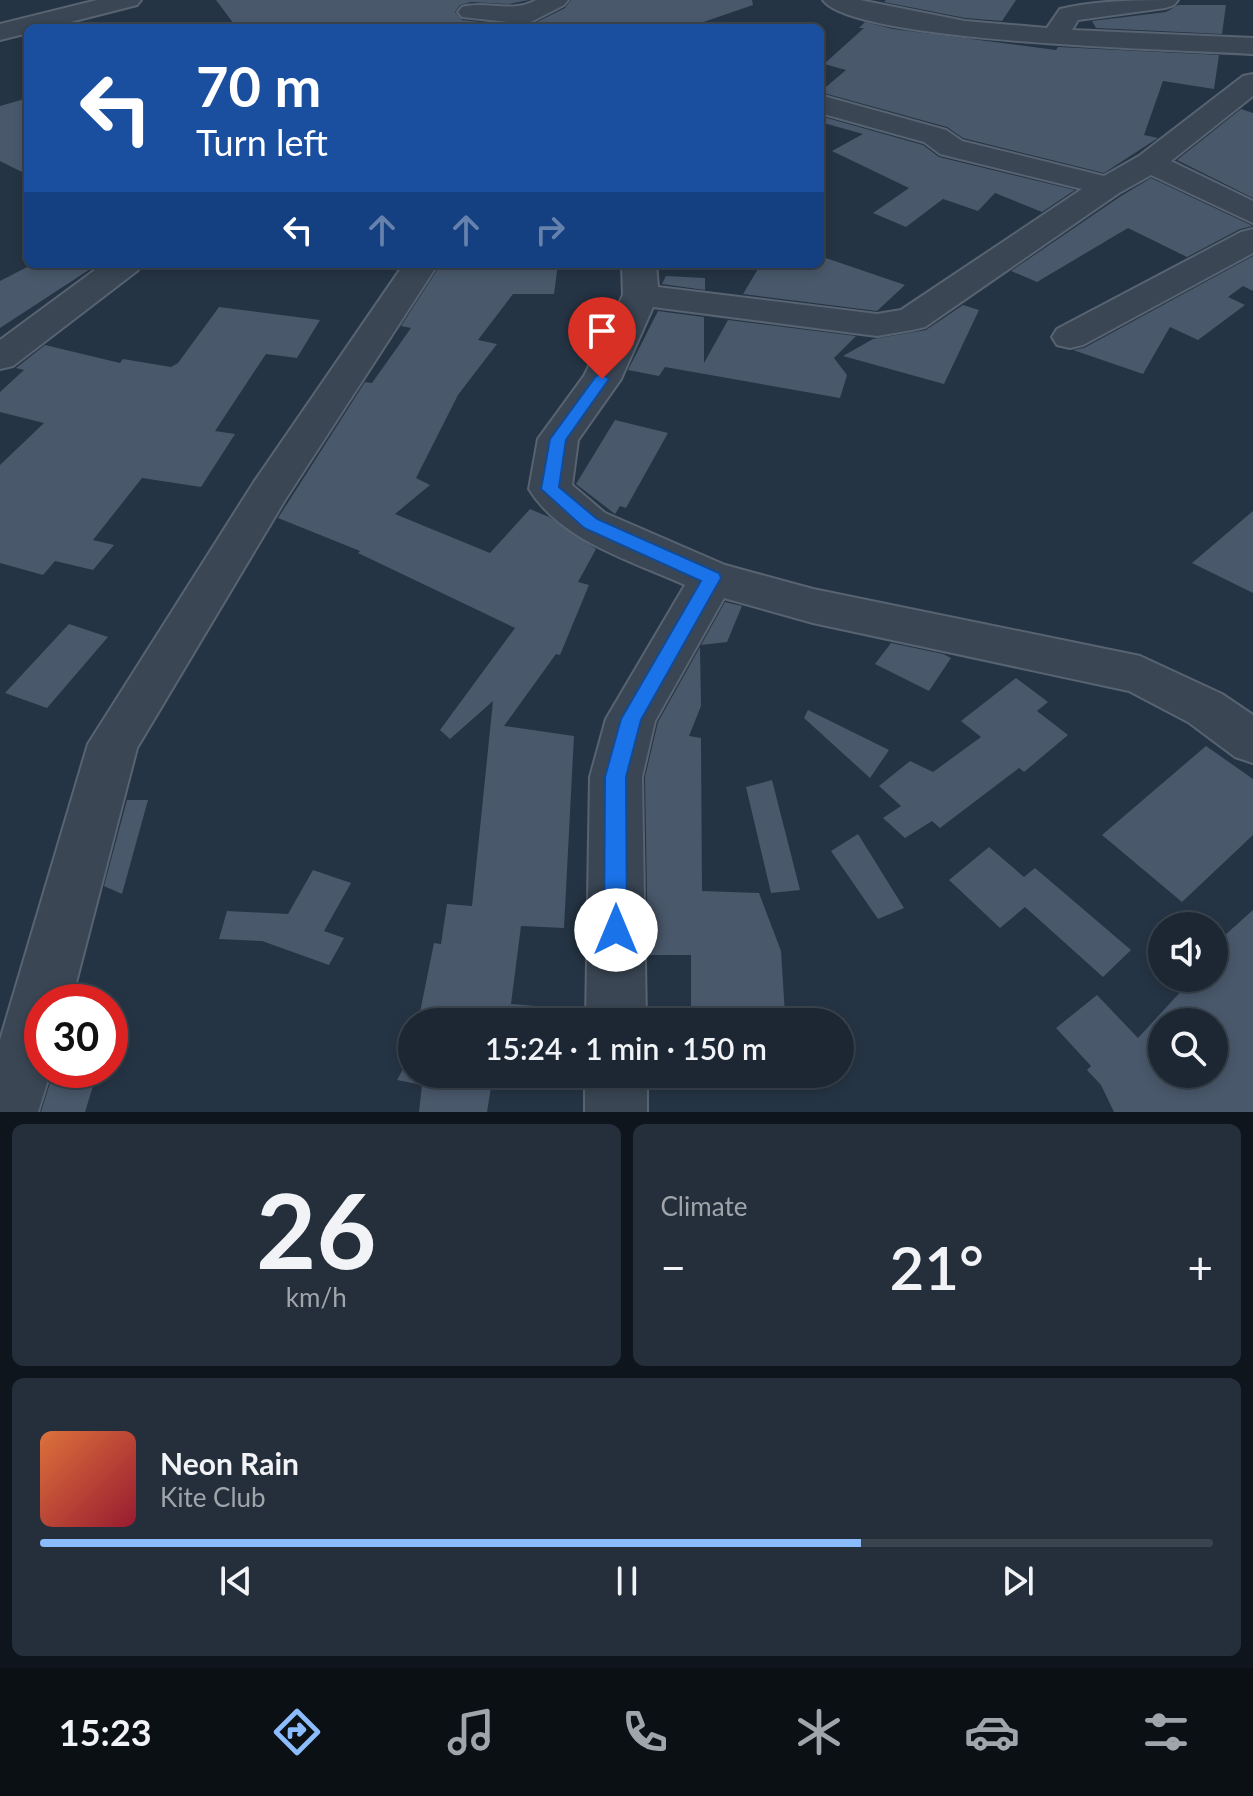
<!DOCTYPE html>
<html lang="en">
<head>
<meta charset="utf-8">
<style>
	:root { --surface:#1c2733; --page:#252f3b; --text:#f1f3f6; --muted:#a0a5ac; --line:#3a444e; --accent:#8bbcfe }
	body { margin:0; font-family:Lato,sans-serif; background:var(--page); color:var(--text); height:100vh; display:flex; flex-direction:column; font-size:30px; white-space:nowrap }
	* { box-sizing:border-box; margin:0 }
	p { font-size:26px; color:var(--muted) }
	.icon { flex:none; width:44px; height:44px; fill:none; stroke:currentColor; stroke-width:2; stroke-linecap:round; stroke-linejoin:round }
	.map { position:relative; height:1112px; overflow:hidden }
	.panel { display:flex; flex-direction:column; gap:12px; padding:12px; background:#0f151c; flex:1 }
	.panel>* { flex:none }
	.guide { position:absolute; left:24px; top:24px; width:800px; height:244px; border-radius:12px; box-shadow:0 4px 12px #0003,0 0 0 2px var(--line); background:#1a4fa0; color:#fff; overflow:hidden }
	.fabs { position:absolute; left:1148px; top:912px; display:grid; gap:16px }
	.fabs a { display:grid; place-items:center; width:80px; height:80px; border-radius:50%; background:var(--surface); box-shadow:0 4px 12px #0003,0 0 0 2px var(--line); font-size:40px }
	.speed { position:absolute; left:24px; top:984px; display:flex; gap:16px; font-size:40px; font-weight:700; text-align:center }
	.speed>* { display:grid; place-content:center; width:104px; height:104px; border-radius:50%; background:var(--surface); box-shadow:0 4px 12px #0003,0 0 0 2px var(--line); line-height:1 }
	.speed .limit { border:12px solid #d22; background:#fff; color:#111 }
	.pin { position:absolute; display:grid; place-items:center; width:68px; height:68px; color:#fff; margin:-82px -34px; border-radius:50% 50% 50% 0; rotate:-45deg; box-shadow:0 0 8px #0007 }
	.pin .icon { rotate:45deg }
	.me { position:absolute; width:88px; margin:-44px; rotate:0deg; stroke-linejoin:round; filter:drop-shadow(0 0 6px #0008) }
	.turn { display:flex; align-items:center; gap:28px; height:168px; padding:0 40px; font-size:36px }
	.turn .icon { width:104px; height:104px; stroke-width:2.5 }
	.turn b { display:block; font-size:56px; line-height:68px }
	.lanes { display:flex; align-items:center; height:76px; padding:0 40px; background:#0003; justify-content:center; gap:40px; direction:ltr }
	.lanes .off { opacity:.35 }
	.big { font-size:60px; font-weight:600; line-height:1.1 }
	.panel .widget { flex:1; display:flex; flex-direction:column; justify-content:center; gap:12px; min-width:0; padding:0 28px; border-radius:12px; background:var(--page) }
	.panel .dial { align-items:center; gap:0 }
	.dial b { font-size:104px; line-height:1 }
	.song { display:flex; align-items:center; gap:24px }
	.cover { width:96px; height:96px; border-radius:12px; background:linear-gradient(135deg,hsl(20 70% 55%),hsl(350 70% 35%)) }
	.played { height:8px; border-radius:4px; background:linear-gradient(90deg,var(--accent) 70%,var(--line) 70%) }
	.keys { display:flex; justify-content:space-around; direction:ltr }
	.heat { display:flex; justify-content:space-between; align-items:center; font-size:44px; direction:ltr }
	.panel .tiles { flex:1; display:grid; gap:12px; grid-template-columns:1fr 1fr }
	.widget:last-child { grid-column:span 2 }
	.trip { position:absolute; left:398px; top:1008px; width:456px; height:80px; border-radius:40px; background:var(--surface); box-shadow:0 4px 12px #0003,0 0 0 2px var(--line); font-weight:600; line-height:80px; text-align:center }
	.tab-bar { display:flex; height:128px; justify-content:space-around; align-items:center; background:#0b1014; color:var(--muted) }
	.tab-bar .icon { width:56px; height:56px }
	.tab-bar .selected { color:var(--accent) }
	.tab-bar b { font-size:36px; color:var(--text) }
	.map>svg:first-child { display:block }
</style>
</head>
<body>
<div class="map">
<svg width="1253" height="1112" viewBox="0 0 1253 1112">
	<rect width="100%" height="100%" fill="#253444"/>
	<!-- building -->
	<path fill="#49586b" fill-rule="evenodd" d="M216,0H529L509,4L471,2L460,5L455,12L462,20L527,27L565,8L571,0H752L753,5L686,28H237Z
		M886,0H1016L1002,21L965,18L884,2Z
		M1178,5H1226L1222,34L1096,28L1092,21L1166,12Z
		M865,22L893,29L1056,50L1058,47L1219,55L1214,89L1163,81L1144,135L1158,138L1104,173L963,138L947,127L820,92L846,70L824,64L864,28H859Z
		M28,98V175L0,161V106Z
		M1241,109L1253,113V198L1177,160Z
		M820,116L923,145L939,157L1075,190L1042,212L995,193L978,211L943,199L906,227L873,213L909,188L832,151L863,134L820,122Z
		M1151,178L1253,226L1240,229L1187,257L1128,228L1037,282L1011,271L1121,196Z
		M820,256L905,285L877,311L743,294L761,264H820Z
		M1253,256V291L1243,286L1228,297L1245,305L1198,340L1170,327L1143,374L1073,350L1084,348Z
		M33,264H98L0,328V281Z
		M441,264H558L554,294H513L478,340L497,344L458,395L416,478L430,485L395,514L490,553L530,509L549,517L596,549L578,582L589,585L560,655L556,654L504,726L574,736L564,928L521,926L511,1004L583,1010V1022H418L434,943L441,944L447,904L472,906L493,701L450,739L440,730L515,628L358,553L360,551L278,518L365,382L372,383L411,328L401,326Z
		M666,276L705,278V290L662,284Z
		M963,305L979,310L944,384L843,356L873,339L926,330Z
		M219,307L320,320L297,358L266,354L215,431L235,434L201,487L142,478L93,540L114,545L93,570L55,561L43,575L0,563V465L44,423L0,412V392L24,370L16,368L45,345L120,363L123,359L171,367L178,363Z
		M658,311L704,317V363L728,320L856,336L834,358L847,375L840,398L665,367L659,376L628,370Z
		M615,420L668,433L626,508L620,506L615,514L576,484Z
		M1253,511V593L1192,563Z
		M725,602L742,606L727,642L701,645Z
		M69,624L108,637L47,708L5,693Z
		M891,643L943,654L951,658L929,691L875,664Z
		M700,647L701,706L689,736L701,738L702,891L759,893L781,951L785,1015H775L776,1022H703V1017H691V955H648L645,777L658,722Z
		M1016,678L1048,702L1037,711L1068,735L1024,772L1019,768L940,828L932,821L905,838L883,818L901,806L879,786L910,761L933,772L981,737L961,721Z
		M808,710L889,750L870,778L804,718Z
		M1206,746L1253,779V835L1182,902L1102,835Z
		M772,780L800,890L771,893L746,787Z
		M127,800H148L122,894L104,886Z
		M858,834L894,892L904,908L878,919L831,851Z
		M989,847L1024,877L1035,868L1131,950L1103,977L1025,907L1000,928L949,880Z
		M313,870L351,883L324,931L344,938L329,965L262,941L219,939L227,911L288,914Z
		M1253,910V1112H1114L1101,1085L1087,1070L1091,1066L1056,1028L1097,995L1138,1038L1184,988L1176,978H1214V945ZM1162,1022H1214V1074H1162Z
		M412,1053V1074H582V1082L493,1075L487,1112H419L422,1085L397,1080Z
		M54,1070H98L85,1112H41Z"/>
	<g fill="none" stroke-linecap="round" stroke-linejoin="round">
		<defs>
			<path id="minor" d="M97,0H141L137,5L47,28H28V33L0,40V24Z
				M536,0H568L564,5L527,24L462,17L458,12L462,7C488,0 512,14 536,0Z
				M823,0H860L965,21L1047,28L1060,9C1099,0 1138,0 1178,0L1174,5L1165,8L1078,20L1072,30L1253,38V54C1189,50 853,43 823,0Z
				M1253,74V96L1171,161L1253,201V223L1151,175L1119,193L925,327L912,330L877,336L653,307L621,379L578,440L572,485L605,513L725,565L813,589L1140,656L1222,694L1253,715V763L1235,757L1188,722L1129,691L813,623L724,598L655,721L642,777L646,1022H586L590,777L606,719L685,585C632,561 561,541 529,489L538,439L584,376L623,295L622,264H656L658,287L877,314L901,310L1082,189L940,154L924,142L820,113V95L946,130L962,141L1104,176L1139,156L1243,76Z
				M1253,229V253L1083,345L1070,348L1057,345L1052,337L1057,329L1241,232Z
				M103,264H142L137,271L13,366L0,369V340Z
				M404,264H438L285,500L137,748L71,1002H42V1070H51L38,1112H0V1040L88,744L254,482Z
				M585,1074H647V1112H585Z"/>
		</defs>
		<!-- minor casing -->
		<use href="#minor" stroke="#586371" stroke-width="4"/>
		<!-- minor -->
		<use href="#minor" fill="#3a4654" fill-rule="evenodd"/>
	</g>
	<!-- route -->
	<path fill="#1a73e8" stroke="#114b97" stroke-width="2" d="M602,374L609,379L566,440L559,487L597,519L719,573L721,578L641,720L626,777L627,930L624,938L616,941L608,938L604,930L605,777L621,719L701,581L584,528L541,489L550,439L596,376Z"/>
</svg>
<div class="fabs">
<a><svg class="icon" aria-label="sound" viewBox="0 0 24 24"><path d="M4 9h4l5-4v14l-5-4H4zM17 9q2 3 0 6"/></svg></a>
<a><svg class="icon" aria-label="search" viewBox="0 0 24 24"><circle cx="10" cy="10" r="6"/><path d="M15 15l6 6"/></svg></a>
</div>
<div class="speed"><div class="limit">30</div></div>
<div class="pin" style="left:602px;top:379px;background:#d93025"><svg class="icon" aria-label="arrive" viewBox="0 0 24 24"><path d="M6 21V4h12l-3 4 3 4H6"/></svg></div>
<svg class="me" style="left:616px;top:930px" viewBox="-20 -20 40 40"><circle r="19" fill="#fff"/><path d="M0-13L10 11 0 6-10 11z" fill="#1a73e8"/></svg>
<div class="trip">15:24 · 1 min · 150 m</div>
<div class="guide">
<div class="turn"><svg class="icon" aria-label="left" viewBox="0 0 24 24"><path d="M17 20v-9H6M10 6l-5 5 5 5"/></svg><div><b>70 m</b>Turn left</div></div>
<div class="lanes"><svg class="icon" aria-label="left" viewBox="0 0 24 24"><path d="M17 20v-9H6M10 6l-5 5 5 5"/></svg><svg class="icon off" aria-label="ahead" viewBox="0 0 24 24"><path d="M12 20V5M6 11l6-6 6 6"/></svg><svg class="icon off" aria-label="ahead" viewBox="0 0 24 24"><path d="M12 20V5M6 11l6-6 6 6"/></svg><svg class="icon off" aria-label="right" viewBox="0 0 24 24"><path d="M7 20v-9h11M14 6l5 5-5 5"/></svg></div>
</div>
</div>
<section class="panel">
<div class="tiles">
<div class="widget dial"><b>26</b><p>km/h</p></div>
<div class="widget"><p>Climate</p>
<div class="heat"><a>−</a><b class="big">21°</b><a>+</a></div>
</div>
<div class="widget">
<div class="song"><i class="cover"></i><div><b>Neon Rain</b><p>Kite Club</p></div></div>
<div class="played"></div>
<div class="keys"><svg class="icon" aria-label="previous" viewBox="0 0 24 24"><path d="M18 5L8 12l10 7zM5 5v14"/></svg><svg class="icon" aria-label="pause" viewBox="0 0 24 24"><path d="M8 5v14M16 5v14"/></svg><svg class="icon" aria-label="next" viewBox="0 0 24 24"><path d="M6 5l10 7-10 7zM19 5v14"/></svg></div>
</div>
</div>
</section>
<nav class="tab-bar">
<b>15:23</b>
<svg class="icon selected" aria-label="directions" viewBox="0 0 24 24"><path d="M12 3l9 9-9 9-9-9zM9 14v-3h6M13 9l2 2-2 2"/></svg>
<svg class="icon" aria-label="music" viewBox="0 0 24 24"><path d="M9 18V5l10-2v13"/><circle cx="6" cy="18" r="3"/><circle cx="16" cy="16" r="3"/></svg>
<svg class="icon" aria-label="phone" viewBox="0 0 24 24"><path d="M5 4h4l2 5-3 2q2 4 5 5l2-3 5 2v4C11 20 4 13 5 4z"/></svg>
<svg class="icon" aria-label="climate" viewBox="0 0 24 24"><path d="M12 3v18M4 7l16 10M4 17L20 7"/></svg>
<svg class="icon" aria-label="car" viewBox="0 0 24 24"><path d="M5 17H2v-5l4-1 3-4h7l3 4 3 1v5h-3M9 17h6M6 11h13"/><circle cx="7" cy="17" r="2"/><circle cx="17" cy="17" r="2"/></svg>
<svg class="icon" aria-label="filters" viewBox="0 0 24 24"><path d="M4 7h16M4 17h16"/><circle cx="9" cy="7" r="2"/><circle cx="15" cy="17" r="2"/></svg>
</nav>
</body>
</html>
